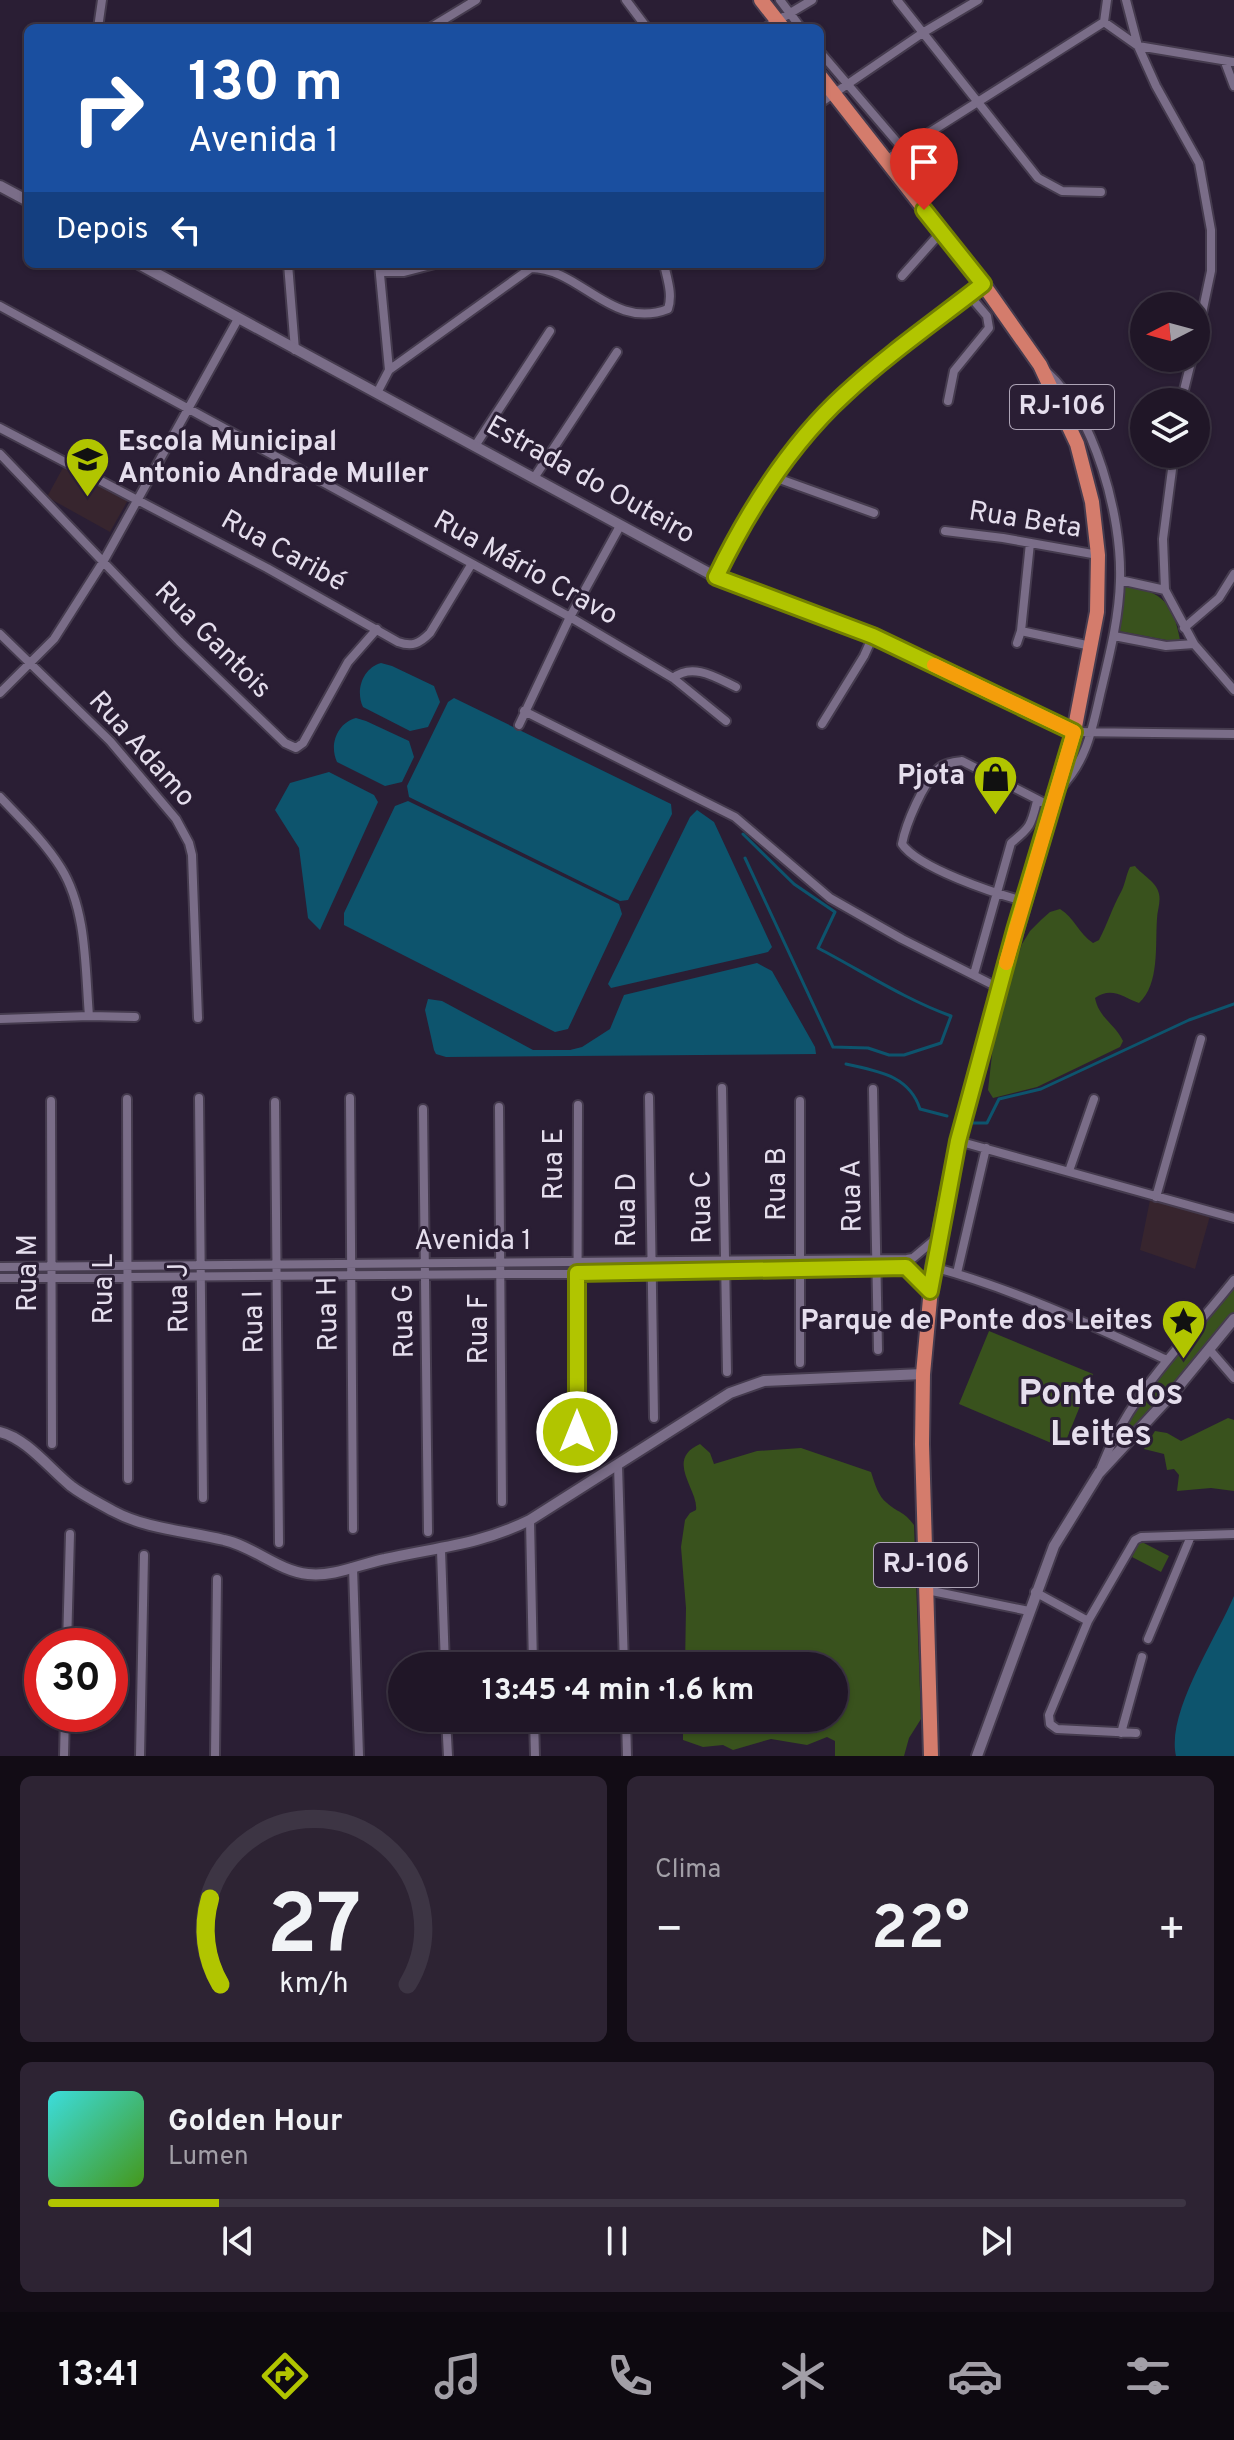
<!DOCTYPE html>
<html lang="pt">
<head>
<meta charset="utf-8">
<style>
	:root { --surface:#201627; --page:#2d2333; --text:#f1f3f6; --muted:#a29fa7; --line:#3d3544; --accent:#b1c500 }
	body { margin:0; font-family:Overpass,sans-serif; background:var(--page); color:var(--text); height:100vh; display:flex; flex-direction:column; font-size:30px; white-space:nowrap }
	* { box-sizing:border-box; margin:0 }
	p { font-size:26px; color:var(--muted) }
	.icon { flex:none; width:44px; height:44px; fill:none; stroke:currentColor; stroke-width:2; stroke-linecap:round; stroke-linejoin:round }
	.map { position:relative; height:1756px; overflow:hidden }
	.details { display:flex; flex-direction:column; gap:20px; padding:20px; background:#120c15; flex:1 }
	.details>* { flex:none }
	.hud { position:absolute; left:24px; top:24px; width:800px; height:244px; border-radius:12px; box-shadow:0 2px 6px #0004,0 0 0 2px var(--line); background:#1a4fa0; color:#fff; overflow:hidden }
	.needle { width:52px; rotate:264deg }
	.tools { position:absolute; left:1130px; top:292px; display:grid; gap:16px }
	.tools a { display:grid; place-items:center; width:80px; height:80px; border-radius:50%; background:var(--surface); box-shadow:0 2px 6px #0004,0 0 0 2px var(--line); font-size:40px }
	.speed { position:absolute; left:24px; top:1628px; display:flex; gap:16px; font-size:40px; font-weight:700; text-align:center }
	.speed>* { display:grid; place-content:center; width:104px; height:104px; border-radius:50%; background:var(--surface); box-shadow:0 2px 6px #0004,0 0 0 2px var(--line); line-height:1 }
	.speed .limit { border:12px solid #d22; background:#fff; color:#111 }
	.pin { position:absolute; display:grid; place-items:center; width:68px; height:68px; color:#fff; margin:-82px -34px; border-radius:50% 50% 50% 0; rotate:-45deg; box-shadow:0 0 8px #0007 }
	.pin .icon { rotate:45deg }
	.me { position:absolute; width:88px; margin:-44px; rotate:0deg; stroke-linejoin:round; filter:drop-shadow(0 0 6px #0008) }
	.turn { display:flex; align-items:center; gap:28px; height:168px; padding:0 32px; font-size:36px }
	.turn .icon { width:104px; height:104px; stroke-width:2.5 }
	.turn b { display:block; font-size:56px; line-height:68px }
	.then { display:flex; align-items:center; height:76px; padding:0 32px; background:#0003; gap:16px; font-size:30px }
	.big { font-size:60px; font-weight:700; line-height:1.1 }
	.details .widget { flex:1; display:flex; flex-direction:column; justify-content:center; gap:12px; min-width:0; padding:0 28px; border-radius:12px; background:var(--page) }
	.details .dial { align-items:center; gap:0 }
	.dial svg { height:208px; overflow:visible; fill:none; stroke:var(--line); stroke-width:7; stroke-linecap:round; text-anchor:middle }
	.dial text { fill:var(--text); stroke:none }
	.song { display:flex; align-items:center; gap:24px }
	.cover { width:96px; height:96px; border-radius:12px; background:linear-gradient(135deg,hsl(180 70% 55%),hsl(100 70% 35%)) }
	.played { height:8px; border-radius:4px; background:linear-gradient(90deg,var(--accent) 15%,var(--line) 15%) }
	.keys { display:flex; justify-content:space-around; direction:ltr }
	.heat { display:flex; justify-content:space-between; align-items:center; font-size:44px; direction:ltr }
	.details .tiles { flex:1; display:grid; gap:20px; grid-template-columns:1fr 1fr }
	.widget:last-child { grid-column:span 2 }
	.trip { position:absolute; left:388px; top:1652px; width:460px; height:80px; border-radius:40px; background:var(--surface); box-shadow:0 2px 6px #0004,0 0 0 2px var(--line); font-weight:700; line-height:80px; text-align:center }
	.menu { display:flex; height:128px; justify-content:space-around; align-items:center; background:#0d0910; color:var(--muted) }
	.menu .icon { width:56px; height:56px }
	.menu .current { color:var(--accent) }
	.menu b { font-size:36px; color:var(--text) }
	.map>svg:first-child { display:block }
</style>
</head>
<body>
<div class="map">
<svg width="1234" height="1756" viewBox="0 0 1234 1756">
	<rect width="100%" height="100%" fill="#2a1e34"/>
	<!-- education -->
	<path fill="#37252e" d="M65,464L128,500L110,532L47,497Z
		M1150,1200L1210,1216L1195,1269L1140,1250Z"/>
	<!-- green -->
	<path fill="#39521d" d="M1127,584C1163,594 1173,602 1180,640L1177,642L1118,631L1122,589Z
		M1135,866C1142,875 1157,882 1159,894C1161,902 1157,911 1157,919C1155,945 1160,984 1139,1003C1124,998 1112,986 1095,998C1099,1018 1115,1024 1123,1041L1120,1047L1037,1087L993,1098L988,1090L995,1028L1022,944L1030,931L1041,920L1050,912L1060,909C1074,917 1079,934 1093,943L1099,940C1107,925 1112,908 1121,892C1125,885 1126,875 1130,867Z
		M1234,1286V1318L1123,1444L1116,1440L1137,1405Z
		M989,1331L1093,1374L1063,1448L959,1404Z
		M1228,1418L1234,1420V1491L1211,1488L1177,1491L1179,1475L1174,1469L1167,1470L1164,1454L1144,1449L1155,1431L1167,1433L1181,1441Z
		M700,1444L710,1453L714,1464L757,1451L801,1448L871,1472C875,1484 878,1496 887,1503C898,1513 904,1511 914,1525L921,1719L909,1738L904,1756H835V1741L827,1737L807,1745L771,1739L733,1750L723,1745L703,1747L683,1740V1718H834V1666H685L686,1608L681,1547L685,1520L690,1513L696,1510C699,1490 664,1460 700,1444Z
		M1140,1541L1169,1556L1161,1572L1132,1557Z"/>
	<!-- water -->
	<path fill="#0d546d" d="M381,663L392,666L434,686L440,702L428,727L410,731L363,707C355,690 363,668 381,663Z
		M454,698L671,804L672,814L628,900L620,901L409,797L407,786L448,702Z
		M356,718L366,721L409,741L414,757L402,782L385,786L337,762C329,745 337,723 356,718Z
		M329,772L374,795L378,802L320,930L308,918L299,848L275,810L290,783Z
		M408,801L619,904L622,914L568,1029L555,1032L344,925V913L395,806Z
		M697,810L714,822L772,947L768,952L611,988L608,984L690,817Z
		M757,963L772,971L815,1047L816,1054L446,1057L436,1054L434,1050L425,1010L428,999L442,1001L533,1050H570L582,1047L610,1029L624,995Z
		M1234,1596V1756H1176C1166,1712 1217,1637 1234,1596Z"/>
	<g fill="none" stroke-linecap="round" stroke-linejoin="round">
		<!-- stream -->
		<path stroke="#0d546d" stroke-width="3" d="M743,834L794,884L835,912L818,948C862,971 904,999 951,1016L941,1043L904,1055H889L868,1048L833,1047L745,858
			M846,1064C877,1071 909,1075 920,1109L947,1116
			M970,1123H987L999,1099L1041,1089L1189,1020L1234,1004"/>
		<defs>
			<path id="minor" d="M626,0L647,28
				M780,0L801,28
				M897,0L1038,178L1062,191L1101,192
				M1126,0L1138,46L1234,62
				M1104,22L1138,46L1156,86L1199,163L1211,230V271L1196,342
				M98,28L102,0
				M430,28L476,0
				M765,28L812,0
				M820,52L903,149
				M1225,62L1234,86
				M820,103L924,32L978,0
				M886,160L1104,22L1107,0
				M288,264L295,350
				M379,264L389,370
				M380,272H404L435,264
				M902,276L942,231
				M0,306L570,617L673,678L726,721
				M1047,372C1095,416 1122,516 1120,580C1119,619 1109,657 1100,695C1092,730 1086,762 1060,788
				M377,393L389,370L531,268C580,268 612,331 668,309C673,294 667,279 664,264
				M948,401L954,371L989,328L987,316L969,295
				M1181,402L1192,358
				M0,428L267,568L398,642C412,647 419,644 430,633L471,565
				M475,446L550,331
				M0,454L179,641L285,743L296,748L303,743L348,662L377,629
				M1174,454L1163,539L1165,590L1194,644L1234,690
				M774,477L874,513
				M534,478L617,352
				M945,531L1003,538L1098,555
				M716,577C749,511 790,445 845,394C888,354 937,320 983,284
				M1120,580L1165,590
				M1184,628L1219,598L1234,574
				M1021,631L1091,646
				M0,634L110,741L176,819L189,843L192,855L198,1018
				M1114,636L1166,646L1194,644
				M1017,643L1021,631L1030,543
				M673,678C693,662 717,678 736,687
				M0,693L54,639L103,562L238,319
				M524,711L735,817L830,898L902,939L999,988
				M822,724L864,656L873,636
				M519,725L570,617L620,526
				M1074,732L1234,734
				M0,797C21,819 45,842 61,868C87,910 85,968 89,1016
				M1023,901C994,893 918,868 902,844C906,823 923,784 938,769C944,763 954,762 962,761L1052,807
				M974,974L1011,843C1031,827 1031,825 1037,801
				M0,1019L89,1016L135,1017
				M722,1088L727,1372
				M873,1089L878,1350
				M649,1097L654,1418
				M199,1098L203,1498
				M350,1098L353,1529
				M127,1099L128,1479
				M51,1101L52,1444
				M275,1102L279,1543
				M499,1107L502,1502
				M423,1109L428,1532
				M958,1141L1234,1218
				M1069,1171L1094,1099
				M1156,1197L1201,1039
				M0,1267L907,1259L913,1258L939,1236
				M933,1267C1014,1289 1091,1325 1167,1360
				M957,1273L986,1148
				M0,1278L650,1273L892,1267L909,1268L930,1290
				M1209,1349L1234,1378
				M800,1363V1101
				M577,1464L578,1105
				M618,1465L624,1666
				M1101,1468C1129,1394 1186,1341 1234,1280
				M530,1520L533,1666
				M441,1550L445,1666
				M353,1567L359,1756
				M927,1590L1029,1611
				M1035,1592L1088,1621
				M1148,1639L1191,1536
				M67,1646L70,1534
				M446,1718L448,1756
				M534,1718L535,1756
				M626,1718L627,1756
				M1121,1733L1142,1657
				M1136,1733L1057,1729L1050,1724L1049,1715L1088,1621L1135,1540L1141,1537L1234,1534
				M64,1756L65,1714
				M140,1756L144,1555
				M215,1756L217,1579"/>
			<path id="tertiary" d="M0,186L28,201
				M139,264L716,577L873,636L1074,732
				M0,1432C26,1438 50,1469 71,1486C84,1496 99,1503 113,1511C146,1529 187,1531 224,1540C253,1546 278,1571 308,1574C334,1577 360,1564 385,1559C438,1547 479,1545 530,1520L730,1393L764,1381L923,1374
				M977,1756L1054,1546L1099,1473L1174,1392L1234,1319"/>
			<path id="trunk" d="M761,0L783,28
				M820,76L983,284L1040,365L1077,444L1092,502L1098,555L1097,612L1074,732L999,988L958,1141L933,1267L923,1374L922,1444L931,1756"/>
		</defs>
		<!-- minor casing -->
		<use href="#minor" stroke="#453b4e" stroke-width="12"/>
		<!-- tertiary casing -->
		<use href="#tertiary" stroke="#453b4e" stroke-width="14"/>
		<!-- trunk casing -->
		<use href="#trunk" stroke="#453b4e" stroke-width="18"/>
		<!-- minor -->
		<use href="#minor" stroke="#7a6d88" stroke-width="8"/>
		<!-- tertiary -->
		<use href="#tertiary" stroke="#7a6d88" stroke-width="10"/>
		<!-- trunk -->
		<use href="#trunk" stroke="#d47c6c" stroke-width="14"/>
	</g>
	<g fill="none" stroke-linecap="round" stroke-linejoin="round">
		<defs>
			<path id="route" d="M577,1432V1273L906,1267L930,1291L958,1141L1015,930L1074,732L873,636L716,577C748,511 790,444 845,394C888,354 937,320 983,284L924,210"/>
		</defs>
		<!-- route casing -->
		<use href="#route" stroke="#738000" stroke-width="20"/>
		<!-- route -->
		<use href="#route" stroke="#b1c500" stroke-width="14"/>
		<!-- slow -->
		<path stroke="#f59e0b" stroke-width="14" d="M934,665L1074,732L1006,963"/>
	</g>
	<!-- icons -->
	<defs>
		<symbol id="school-pin" viewBox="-11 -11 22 30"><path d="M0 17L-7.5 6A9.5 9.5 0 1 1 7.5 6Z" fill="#b1c500" stroke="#2a1e34"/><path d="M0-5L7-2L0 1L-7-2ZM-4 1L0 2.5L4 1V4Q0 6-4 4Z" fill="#111"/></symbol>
		<symbol id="shop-pin" viewBox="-11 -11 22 30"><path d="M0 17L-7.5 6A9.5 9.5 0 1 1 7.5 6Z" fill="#b1c500" stroke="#2a1e34"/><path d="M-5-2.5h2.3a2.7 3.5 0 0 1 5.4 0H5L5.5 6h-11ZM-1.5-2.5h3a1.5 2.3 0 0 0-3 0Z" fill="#111"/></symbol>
		<symbol id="sight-pin" viewBox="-11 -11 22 30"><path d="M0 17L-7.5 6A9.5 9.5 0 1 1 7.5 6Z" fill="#b1c500" stroke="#2a1e34"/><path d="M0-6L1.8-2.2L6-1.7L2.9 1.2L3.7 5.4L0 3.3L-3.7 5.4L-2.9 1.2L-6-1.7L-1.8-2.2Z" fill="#111"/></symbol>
	</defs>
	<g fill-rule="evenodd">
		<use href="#school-pin" x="62" y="434" width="51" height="69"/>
		<use href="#shop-pin" x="970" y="752" width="51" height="69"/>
		<use href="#sight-pin" x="1158" y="1296" width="51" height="69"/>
	</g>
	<g text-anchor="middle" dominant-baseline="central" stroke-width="6" stroke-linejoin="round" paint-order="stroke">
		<!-- shield labels -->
		<g fill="#2a1e34" stroke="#ada4b6" stroke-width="2">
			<rect x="1010" y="385" width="104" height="44" rx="6"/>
			<rect x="874" y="1543" width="104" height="44" rx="6"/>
		</g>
		<g font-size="26" font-weight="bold" fill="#e5deed">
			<text x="1062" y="407">RJ-106</text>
			<text x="926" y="1565">RJ-106</text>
		</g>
		<!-- poi labels -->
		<g font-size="28" font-weight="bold" fill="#e5deed" stroke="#2a1e34" text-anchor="end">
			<text x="118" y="443" text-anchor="start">Escola Municipal<tspan x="118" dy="32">Antonio Andrade Muller</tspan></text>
			<text x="965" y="777">Pjota</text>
			<text x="1153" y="1322">Parque de Ponte dos Leites</text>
		</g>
		<!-- street labels -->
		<g font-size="28" fill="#e5deed" stroke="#2a1e34">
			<text transform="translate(590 481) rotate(29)">Estrada do Outeiro</text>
			<text transform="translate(1025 521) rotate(9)">Rua Beta</text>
			<text transform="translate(283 552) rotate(29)">Rua Caribé</text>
			<text transform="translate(525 569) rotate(29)">Rua Mário Cravo</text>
			<text transform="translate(212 641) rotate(45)">Rua Gantois</text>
			<text transform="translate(141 750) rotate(48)">Rua Adamo</text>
			<text transform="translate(555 1164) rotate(-90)">Rua E</text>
			<text transform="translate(778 1184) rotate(-90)">Rua B</text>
			<text transform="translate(853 1196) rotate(-91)">Rua A</text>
			<text transform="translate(703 1207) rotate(-91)">Rua C</text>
			<text transform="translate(628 1210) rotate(-90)">Rua D</text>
			<text x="473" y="1242">Avenida 1</text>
			<text transform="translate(29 1273) rotate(-90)">Rua M</text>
			<text transform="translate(105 1289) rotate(-90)">Rua L</text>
			<text transform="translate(180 1298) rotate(-91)">Rua J</text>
			<text transform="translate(329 1314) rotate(-91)">Rua H</text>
			<text transform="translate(405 1321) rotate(-91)">Rua G</text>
			<text transform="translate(255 1322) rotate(-91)">Rua I</text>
			<text transform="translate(480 1329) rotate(-90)">Rua F</text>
		</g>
		<!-- district labels -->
		<g font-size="36" font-weight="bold" fill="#e5deed" stroke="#2a1e34">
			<text x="1101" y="1395">Ponte dos<tspan x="1101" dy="41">Leites</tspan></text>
		</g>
	</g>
</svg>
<div class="tools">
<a><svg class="needle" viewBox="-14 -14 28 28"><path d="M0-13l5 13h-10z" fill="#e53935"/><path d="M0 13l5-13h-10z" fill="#a29fa7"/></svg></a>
<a><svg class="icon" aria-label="layers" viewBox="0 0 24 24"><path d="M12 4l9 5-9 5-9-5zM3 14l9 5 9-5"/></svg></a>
</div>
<div class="speed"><div class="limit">30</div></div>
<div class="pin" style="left:924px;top:210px;background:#d93025"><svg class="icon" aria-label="arrive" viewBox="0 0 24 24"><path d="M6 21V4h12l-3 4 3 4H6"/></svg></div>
<svg class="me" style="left:577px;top:1432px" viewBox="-20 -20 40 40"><circle r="17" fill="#b1c500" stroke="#fff" stroke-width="3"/><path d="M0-11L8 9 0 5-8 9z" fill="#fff"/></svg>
<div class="trip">13:45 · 4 min · 1.6 km</div>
<div class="hud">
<div class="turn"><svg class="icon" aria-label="right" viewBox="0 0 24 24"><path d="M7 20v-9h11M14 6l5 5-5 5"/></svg><div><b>130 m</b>Avenida 1</div></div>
<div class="then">Depois<svg class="icon" aria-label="left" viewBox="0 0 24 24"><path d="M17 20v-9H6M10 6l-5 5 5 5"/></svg></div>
</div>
</div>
<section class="details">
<div class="tiles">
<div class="widget dial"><svg viewBox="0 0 100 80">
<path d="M14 69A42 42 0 1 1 86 69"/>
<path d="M14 69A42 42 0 0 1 10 36" stroke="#b1c500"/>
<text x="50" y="56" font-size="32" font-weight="700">27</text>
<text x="50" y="72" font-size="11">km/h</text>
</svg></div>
<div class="widget"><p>Clima</p>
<div class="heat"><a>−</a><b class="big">22°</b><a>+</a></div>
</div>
<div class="widget">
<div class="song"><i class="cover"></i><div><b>Golden Hour</b><p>Lumen</p></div></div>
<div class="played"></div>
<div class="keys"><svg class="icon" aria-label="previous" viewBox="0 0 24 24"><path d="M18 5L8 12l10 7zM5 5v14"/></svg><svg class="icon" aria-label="pause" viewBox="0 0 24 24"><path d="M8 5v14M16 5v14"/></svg><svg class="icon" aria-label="next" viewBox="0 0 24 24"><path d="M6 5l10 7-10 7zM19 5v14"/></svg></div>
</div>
</div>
</section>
<nav class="menu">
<b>13:41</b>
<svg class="icon current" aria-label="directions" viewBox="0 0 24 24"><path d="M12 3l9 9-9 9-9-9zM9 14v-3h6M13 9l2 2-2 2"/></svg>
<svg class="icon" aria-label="music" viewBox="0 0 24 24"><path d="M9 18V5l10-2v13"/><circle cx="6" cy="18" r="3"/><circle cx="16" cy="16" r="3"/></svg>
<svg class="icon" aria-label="phone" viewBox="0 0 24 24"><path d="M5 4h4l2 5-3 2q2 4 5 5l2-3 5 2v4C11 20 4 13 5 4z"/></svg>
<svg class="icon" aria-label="climate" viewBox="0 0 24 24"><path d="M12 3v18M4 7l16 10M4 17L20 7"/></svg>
<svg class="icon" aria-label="car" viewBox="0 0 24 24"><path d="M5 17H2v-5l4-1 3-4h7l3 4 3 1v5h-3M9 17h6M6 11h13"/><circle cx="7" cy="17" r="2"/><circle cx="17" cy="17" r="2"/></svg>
<svg class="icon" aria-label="filters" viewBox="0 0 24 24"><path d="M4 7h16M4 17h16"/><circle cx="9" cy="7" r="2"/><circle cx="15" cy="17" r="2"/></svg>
</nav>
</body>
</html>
